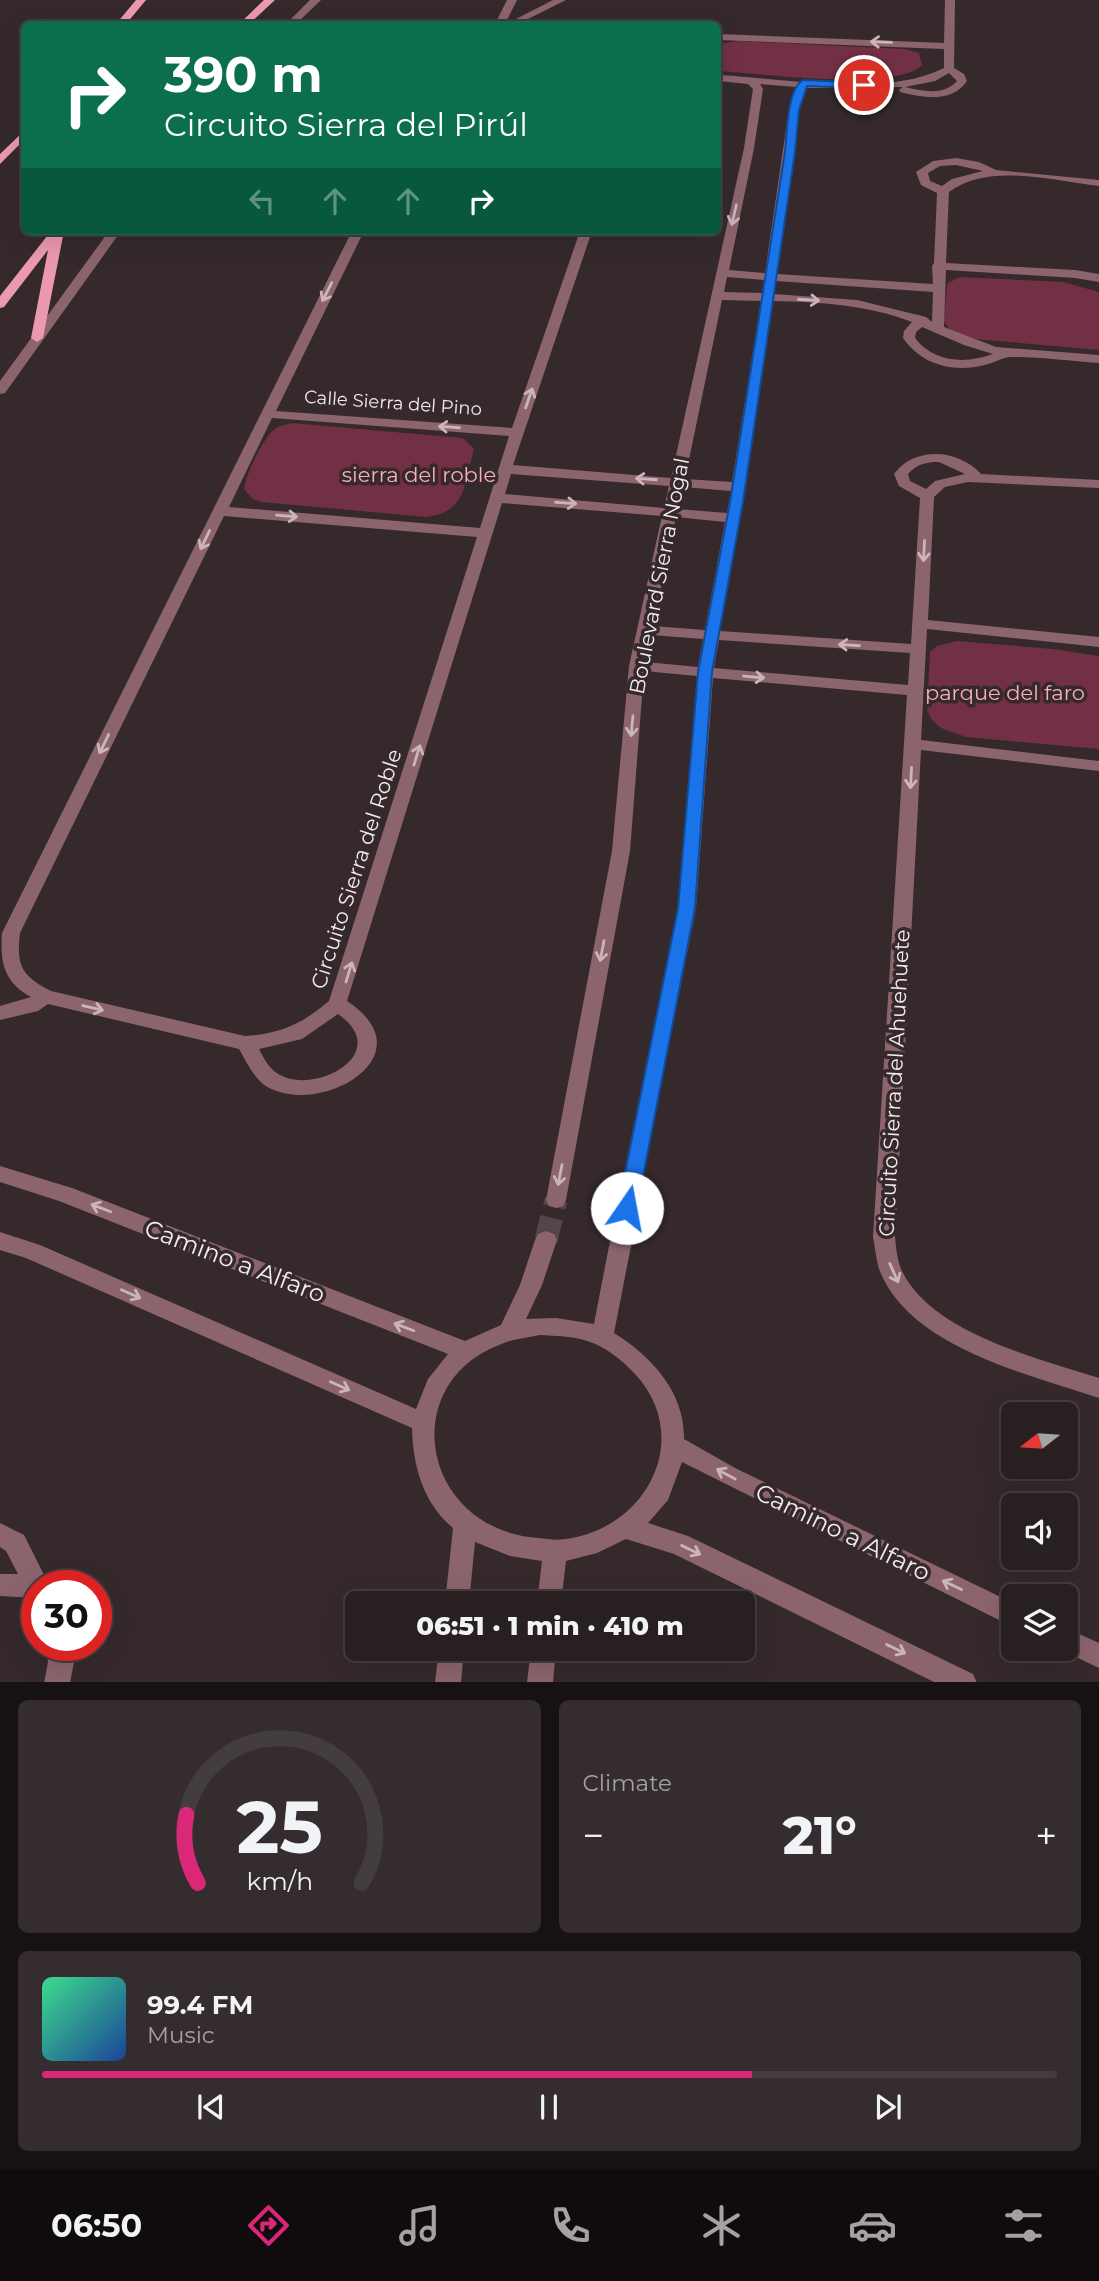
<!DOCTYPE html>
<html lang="en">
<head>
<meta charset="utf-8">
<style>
	:root { --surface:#281f21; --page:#342c2e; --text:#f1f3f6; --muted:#a5a2a5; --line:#443d3f; --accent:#db2777 }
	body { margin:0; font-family:Montserrat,sans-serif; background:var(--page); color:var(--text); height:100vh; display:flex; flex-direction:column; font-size:26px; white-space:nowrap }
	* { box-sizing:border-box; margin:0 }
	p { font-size:23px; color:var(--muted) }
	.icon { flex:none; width:38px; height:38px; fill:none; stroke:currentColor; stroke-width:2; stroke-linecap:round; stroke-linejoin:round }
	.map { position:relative; height:1682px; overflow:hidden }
	.side { display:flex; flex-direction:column; gap:18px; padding:18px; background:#161112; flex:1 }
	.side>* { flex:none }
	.top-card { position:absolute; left:21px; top:21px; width:700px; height:214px; border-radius:10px; box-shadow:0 7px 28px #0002,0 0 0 2px var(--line); background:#0b6e4f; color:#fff; overflow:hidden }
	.needle { width:46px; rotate:253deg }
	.fabs { position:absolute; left:1001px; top:1402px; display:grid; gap:14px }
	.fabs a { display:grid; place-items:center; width:77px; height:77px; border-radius:10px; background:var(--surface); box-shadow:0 7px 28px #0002,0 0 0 2px var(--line); font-size:35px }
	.speed { position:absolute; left:21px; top:1570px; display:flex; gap:14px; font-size:35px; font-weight:700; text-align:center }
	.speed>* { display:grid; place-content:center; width:91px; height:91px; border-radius:50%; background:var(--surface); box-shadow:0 7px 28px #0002,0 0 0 2px var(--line); line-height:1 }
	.speed .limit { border:10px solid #d22; background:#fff; color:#111 }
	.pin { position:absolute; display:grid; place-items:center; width:60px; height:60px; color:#fff; margin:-30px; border:4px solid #fff; border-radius:50%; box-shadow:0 2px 7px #0007 }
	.me { position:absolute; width:77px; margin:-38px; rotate:12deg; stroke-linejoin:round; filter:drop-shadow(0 0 5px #0008) }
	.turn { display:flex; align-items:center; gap:24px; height:147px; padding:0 28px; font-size:32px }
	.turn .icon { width:91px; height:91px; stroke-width:2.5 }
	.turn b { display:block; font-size:49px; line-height:60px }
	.lanes { display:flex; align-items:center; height:66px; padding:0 28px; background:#0003; justify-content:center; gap:35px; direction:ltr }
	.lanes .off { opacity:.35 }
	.big { font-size:52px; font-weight:800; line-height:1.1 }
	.side .card { flex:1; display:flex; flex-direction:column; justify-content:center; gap:10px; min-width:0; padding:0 24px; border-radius:10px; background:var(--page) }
	.side .dial { align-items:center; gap:0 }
	.dial svg { height:182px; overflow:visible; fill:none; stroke:var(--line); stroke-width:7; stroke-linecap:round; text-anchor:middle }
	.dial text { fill:var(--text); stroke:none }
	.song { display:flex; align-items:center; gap:21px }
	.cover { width:84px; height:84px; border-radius:10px; background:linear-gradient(135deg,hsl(150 70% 55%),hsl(220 70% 35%)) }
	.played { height:7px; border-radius:4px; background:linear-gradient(90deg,var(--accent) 70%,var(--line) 70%) }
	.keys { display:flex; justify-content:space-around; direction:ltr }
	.heat { display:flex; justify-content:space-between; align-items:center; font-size:38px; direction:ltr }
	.side .tiles { flex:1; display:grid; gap:18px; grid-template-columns:1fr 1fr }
	.card:last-child { grid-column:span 2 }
	.trip { position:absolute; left:345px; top:1591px; width:410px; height:70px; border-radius:10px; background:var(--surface); box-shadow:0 7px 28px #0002,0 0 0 2px var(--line); font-weight:800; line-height:70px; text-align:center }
	.dock { display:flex; height:112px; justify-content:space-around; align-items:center; background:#100c0d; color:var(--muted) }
	.dock .icon { width:49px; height:49px }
	.dock .active { color:var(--accent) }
	.dock b { font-size:32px; color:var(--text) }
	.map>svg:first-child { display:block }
</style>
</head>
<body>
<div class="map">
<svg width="1099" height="1683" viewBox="0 0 1099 1683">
	<rect width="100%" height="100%" fill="#35292c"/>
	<!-- green -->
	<path fill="#723045" d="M737,41L904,49L919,53L922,65C897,92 757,73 718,71V44Z
		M960,277L1063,282L1099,292V350L974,339L951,332L944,321L947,287L948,283Z
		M291,423L463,438L474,449C464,484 467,512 426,517L262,502L253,499L244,489C245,476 264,436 275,429C280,425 285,425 291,423Z
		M957,641L1053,649L1099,656V749L966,737L941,728L932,720L927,710L930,652L937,646Z"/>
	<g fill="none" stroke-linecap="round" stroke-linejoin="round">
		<!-- minor-tunnel -->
		<path stroke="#524649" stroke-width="23" stroke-dasharray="23 11" stroke-linecap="butt" d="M546,1240L556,1200
			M620,1246L627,1208"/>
		<!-- minor -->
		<path fill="#8c646e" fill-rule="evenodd" d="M310,0H321L296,24H286Z
			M507,0H517L505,24H495Z
			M553,0H566L518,24H506Z
			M945,0H955L954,68L964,74L967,81C952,103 924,98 900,92L899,90L903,87L807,88L799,109L777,274L933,284L932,266L934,263L937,193L921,185L916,172L933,161L956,158L979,162L996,170L1099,180V186C1053,181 989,162 949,192L946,263L1075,270L1099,274V282L1075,278L946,270L944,327L996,347L1099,355V363C1070,361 1040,357 1011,357C1003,357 994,363 985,365C953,373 922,365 903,338L904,331L912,322C868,305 820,302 773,301L743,502L720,631L911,644L920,498L899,486L894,474C915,446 958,449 981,474L1099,480V488L968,482L945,487L934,497L928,620L1099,637V647L927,629L921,740L1099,761V771L921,750L895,1237C896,1247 897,1259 901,1269C930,1333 1038,1358 1099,1378V1398C1028,1374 908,1347 879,1269C876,1259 875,1247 873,1237L907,695L713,678L696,908L637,1208L634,1214L627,1216L620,1214L617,1208L678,908L697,676L644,671L630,851L566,1200L563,1206L556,1208L549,1206L546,1200L612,851L629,666L662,516L502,503L347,1001C432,1057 314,1121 263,1084C252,1075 246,1061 239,1049L48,1004L38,1011L0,1020V1006L31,997C4,982 0,963 2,933L352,231H364L276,411L512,428L580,231H592L513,465L671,478L744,148L753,89L748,84L718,81V75C782,78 886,98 944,68V49L718,40V34L944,43ZM949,73L957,81C944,96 922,91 905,87L935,81ZM760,84L796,87L789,109L765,273L729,270L754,148L763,89ZM956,165L983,171L952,179L942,186L930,181L928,173L940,166ZM727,277L764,280L762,293L724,292ZM776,281L933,292L932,322L926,317L857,300L774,294ZM722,300L761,301L732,482L685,479ZM922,327L964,345L993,354C966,364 934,363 915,338L916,332ZM272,418L509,436L480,528L229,507ZM939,462L965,474L935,481L926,489L910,481L908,474C917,464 926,462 939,462ZM511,474L669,486L664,508L505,494ZM683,487L731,491L727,513L678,509ZM224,516L477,537L329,1001C302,1024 280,1034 245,1036L51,991C22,976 16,966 20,933ZM676,517L725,522L705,630L653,626ZM651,635L703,639L698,667L646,662ZM719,640L910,653L908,685L714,668ZM338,1014C394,1053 316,1095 280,1075C270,1070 264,1059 259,1049L302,1039Z
			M109,231H121L5,393L0,394V381Z
			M0,1166L72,1188L465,1341L501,1325L520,1285L535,1240L538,1234L546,1231L554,1234L557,1240L542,1285L526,1319L556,1318L594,1324L609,1246L612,1240L620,1237L628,1240L631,1246L614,1333C651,1356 685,1392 684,1439L735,1468L1013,1603V1627L682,1462L668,1500L648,1523L688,1536L973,1674L977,1683H936L674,1554L626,1539L597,1553L566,1561L561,1603H537L542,1561L510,1556L475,1542L469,1603H445L453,1528C423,1503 413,1466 412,1428L26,1258L0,1250V1232L40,1245L416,1409L428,1379L448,1354L59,1201L0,1182ZM540,1335C556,1336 572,1336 587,1341C605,1346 623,1361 635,1374C694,1438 647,1528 566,1539C553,1541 542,1538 529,1537C420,1521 399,1384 499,1345C512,1339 526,1338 540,1335Z
			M0,1523L24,1535L46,1579L49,1586H37V1598L0,1596V1574H18L6,1551L0,1547Z
			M1066,1628L1099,1643V1668L1057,1648H1066Z
			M46,1645H72L74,1662L70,1683H44L48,1662Z
			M439,1648H464L461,1683H435Z
			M531,1648H556L553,1683H527Z"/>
		<!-- major -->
		<path fill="#eb99af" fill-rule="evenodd" d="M136,0H146L126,24H116Z
			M264,0H275L249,24H239Z
			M24,131V140L0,164V154Z
			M51,231H64L43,338L37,342L31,338L48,250L4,307L0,308V296Z"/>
	</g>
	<!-- one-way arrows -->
	<defs><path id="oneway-shaft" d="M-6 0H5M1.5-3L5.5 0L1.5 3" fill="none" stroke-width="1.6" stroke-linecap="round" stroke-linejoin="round" transform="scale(1.75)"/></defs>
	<g stroke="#cab5ba">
		<use href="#oneway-shaft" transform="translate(881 42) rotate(-178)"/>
		<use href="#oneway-shaft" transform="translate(734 215) rotate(103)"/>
		<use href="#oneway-shaft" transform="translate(327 292) rotate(117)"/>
		<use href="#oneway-shaft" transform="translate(809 300) rotate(4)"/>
		<use href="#oneway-shaft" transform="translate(529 398) rotate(-71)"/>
		<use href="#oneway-shaft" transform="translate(449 427) rotate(-176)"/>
		<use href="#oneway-shaft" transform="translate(646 479) rotate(-176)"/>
		<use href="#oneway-shaft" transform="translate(566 503) rotate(4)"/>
		<use href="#oneway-shaft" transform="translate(287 516) rotate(5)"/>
		<use href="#oneway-shaft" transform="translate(205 540) rotate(116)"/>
		<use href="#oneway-shaft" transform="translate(924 551) rotate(93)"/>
		<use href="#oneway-shaft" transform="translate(849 645) rotate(-176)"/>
		<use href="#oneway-shaft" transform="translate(754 677) rotate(5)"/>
		<use href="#oneway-shaft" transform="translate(632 726) rotate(95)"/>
		<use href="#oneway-shaft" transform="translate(104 744) rotate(116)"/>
		<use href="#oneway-shaft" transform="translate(417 755) rotate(-73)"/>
		<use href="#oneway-shaft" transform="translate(911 778) rotate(93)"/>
		<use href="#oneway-shaft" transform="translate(602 951) rotate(101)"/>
		<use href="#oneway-shaft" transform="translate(349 972) rotate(-73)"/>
		<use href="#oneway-shaft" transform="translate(93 1008) rotate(13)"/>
		<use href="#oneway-shaft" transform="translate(560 1175) rotate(101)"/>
		<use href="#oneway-shaft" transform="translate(101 1208) rotate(-159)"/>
		<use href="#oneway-shaft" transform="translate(894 1273) rotate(66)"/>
		<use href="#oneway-shaft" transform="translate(131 1294) rotate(24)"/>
		<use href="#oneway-shaft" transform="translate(404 1327) rotate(-159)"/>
		<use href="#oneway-shaft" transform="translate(340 1386) rotate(24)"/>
		<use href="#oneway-shaft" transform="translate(726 1474) rotate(-152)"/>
		<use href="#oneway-shaft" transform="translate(691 1550) rotate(26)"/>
		<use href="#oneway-shaft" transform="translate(952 1585) rotate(-154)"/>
		<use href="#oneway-shaft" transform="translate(896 1649) rotate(26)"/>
	</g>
	<!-- route -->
	<path fill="#1a73e8" stroke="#114b97" stroke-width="2" d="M803,80L864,83L868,85L864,88L807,86L799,110L795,152L743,502L712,672L695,908L637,1208L634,1213L627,1215L620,1213L618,1208L678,908L698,672L730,502L785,152C787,134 787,89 803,80Z"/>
	<g text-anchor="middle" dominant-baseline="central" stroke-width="7" stroke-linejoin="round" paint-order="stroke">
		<!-- far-street labels -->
		<g font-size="18" fill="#f3ebed" stroke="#35292c">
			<text transform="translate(393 403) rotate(4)">Calle Sierra del Pino</text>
		</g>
		<!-- park labels -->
		<g font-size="21" fill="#f8aec1" stroke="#35292c">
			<text x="419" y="474">sierra del roble</text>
			<text x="1005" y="692">parque del faro</text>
		</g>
		<!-- street labels -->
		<g font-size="21" fill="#f3ebed" stroke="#35292c">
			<text transform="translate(659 576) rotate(-79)">Boulevard Sierra Nogal</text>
			<text transform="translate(356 869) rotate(-72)">Circuito Sierra del Roble</text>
			<text transform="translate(894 1083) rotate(-87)">Circuito Sierra del Ahuehuete</text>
		</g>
		<!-- near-street labels -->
		<g font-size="24" fill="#f3ebed" stroke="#35292c">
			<text transform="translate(235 1261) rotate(21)">Camino a Alfaro</text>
			<text transform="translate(843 1532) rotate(26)">Camino a Alfaro</text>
		</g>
	</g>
</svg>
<div class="fabs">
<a><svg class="needle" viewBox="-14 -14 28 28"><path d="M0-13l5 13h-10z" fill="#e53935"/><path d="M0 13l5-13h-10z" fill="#a5a2a5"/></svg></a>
<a><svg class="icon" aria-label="sound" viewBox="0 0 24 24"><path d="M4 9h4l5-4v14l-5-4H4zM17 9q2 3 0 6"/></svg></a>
<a><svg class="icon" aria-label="layers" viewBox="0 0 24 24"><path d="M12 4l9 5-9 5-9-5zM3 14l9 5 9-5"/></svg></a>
</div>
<div class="speed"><div class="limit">30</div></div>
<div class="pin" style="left:864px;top:85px;background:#d93025"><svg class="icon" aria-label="arrive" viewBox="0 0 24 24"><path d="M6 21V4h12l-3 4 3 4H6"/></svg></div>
<svg class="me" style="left:627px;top:1208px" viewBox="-20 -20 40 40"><circle r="19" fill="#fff"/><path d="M0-13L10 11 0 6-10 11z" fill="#1a73e8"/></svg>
<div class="trip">06:51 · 1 min · 410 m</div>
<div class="top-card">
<div class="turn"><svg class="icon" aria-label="right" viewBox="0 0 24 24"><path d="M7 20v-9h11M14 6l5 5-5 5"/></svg><div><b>390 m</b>Circuito Sierra del Pirúl</div></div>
<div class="lanes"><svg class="icon off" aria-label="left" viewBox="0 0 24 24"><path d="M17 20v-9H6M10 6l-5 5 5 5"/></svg><svg class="icon off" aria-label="ahead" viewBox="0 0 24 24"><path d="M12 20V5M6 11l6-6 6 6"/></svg><svg class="icon off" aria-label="ahead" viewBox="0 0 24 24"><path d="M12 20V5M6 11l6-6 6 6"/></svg><svg class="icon" aria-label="right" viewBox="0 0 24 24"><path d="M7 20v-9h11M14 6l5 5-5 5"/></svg></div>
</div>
</div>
<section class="side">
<div class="tiles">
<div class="card dial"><svg viewBox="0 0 100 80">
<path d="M14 69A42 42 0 1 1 86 69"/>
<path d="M14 69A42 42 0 0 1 9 39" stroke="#db2777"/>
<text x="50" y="56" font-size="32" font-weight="700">25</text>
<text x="50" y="72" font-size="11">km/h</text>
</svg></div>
<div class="card"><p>Climate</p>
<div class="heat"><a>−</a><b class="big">21°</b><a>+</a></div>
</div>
<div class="card">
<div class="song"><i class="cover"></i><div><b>99.4 FM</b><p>Music</p></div></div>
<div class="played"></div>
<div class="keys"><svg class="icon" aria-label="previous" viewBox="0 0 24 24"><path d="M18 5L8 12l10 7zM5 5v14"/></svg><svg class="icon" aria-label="pause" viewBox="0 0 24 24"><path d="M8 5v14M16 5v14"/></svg><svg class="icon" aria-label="next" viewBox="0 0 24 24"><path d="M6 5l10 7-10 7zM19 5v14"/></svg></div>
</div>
</div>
</section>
<nav class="dock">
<b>06:50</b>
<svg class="icon active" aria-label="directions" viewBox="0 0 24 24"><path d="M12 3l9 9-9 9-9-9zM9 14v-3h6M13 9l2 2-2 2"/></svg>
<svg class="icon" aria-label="music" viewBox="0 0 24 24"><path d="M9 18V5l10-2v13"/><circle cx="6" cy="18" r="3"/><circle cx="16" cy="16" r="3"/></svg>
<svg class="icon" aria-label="phone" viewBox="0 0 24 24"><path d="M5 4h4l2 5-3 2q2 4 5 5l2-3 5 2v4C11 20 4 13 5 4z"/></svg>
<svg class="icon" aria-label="climate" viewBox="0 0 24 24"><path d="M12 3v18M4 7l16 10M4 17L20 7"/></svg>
<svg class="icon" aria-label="car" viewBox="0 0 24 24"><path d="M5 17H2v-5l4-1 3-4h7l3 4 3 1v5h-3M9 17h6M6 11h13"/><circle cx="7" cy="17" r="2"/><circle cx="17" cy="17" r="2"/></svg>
<svg class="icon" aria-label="filters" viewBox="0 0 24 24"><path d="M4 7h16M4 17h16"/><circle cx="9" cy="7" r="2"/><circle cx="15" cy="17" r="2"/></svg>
</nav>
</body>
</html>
